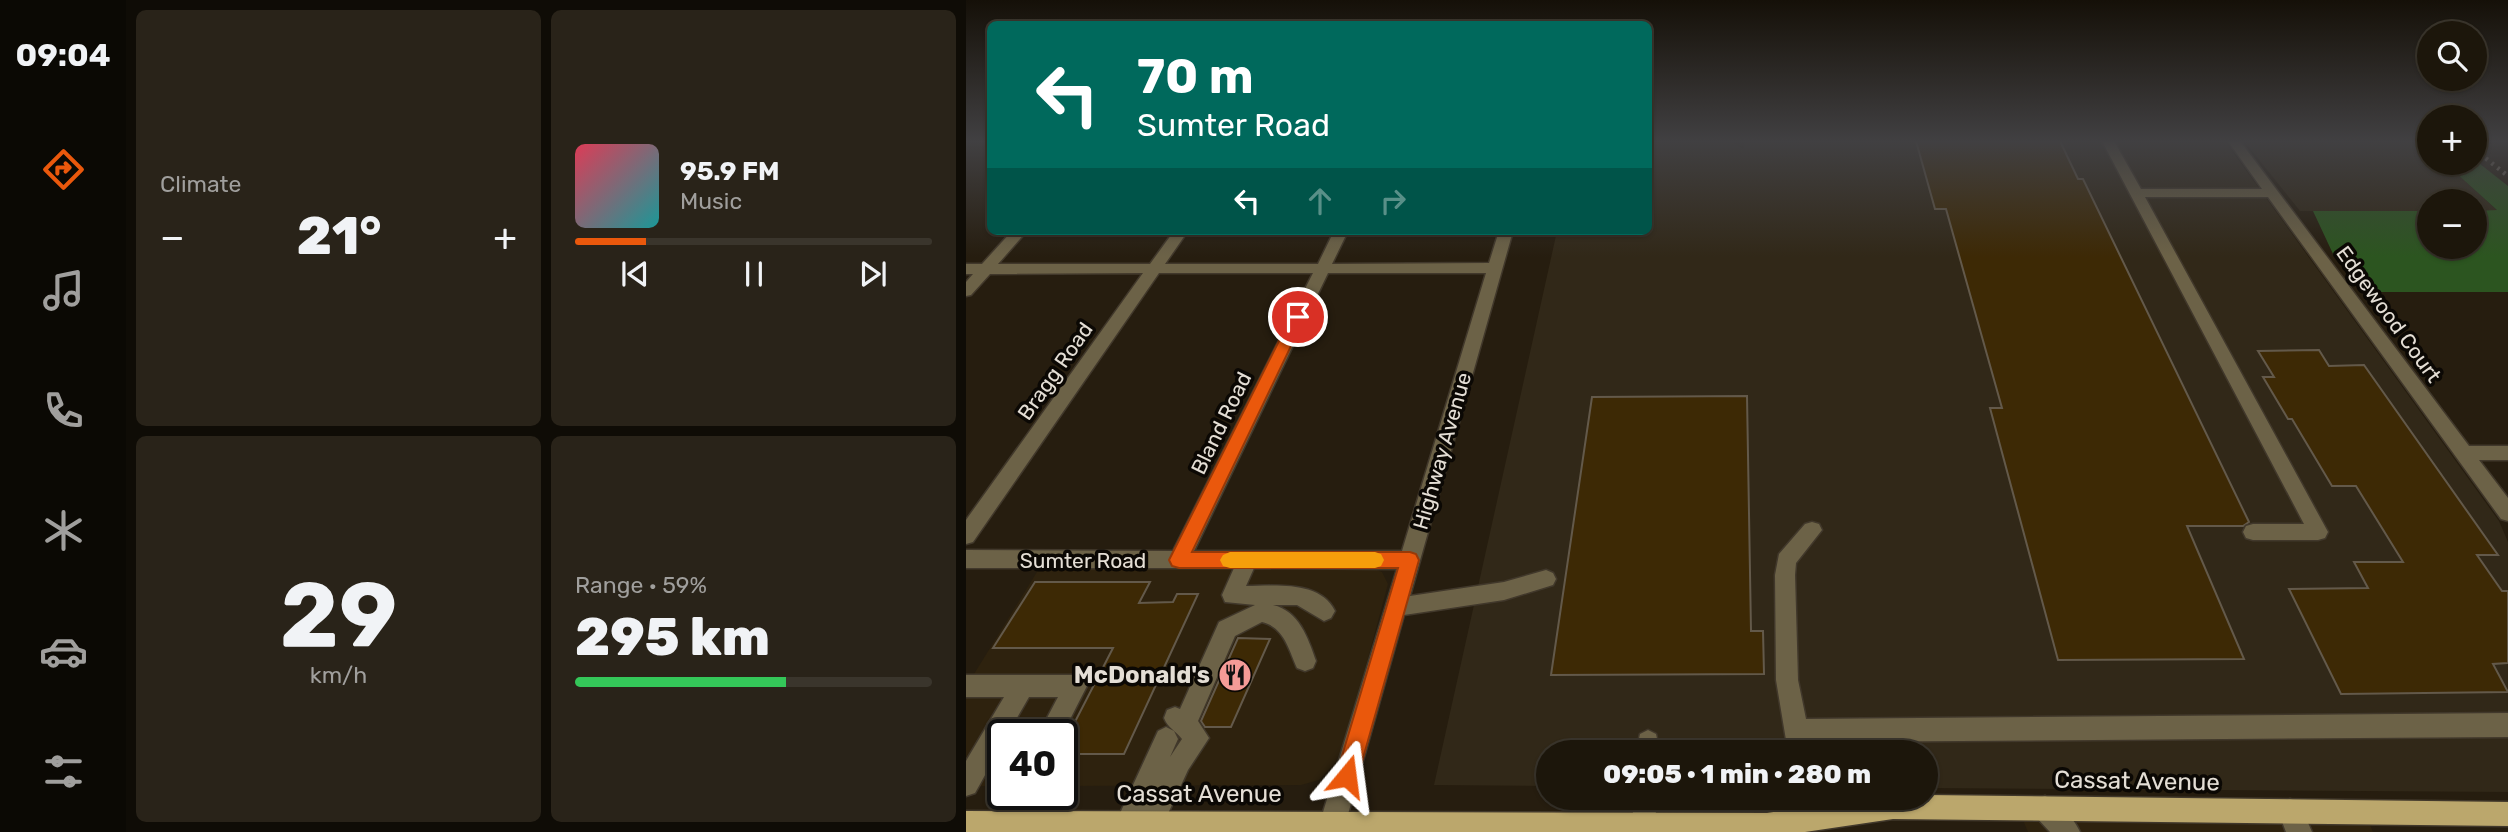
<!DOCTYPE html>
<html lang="en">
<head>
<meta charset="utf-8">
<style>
	:root { --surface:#1c160b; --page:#292319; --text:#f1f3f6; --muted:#a09f9d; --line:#3a352c; --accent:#ea580c }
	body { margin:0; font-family:Rubik,sans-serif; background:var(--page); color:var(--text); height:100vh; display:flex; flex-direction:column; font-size:26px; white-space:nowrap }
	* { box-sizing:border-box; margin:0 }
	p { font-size:23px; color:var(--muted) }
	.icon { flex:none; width:38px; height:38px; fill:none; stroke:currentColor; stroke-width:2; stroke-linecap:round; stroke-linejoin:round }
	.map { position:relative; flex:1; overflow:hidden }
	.side { display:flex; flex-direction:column; gap:10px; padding:10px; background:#0f0c06; width:840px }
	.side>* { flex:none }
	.top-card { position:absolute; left:21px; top:21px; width:665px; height:214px; border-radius:10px; box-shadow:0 2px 5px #0004,0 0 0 2px var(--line); background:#00695c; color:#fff; overflow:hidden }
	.controls { position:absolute; left:1451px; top:21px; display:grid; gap:14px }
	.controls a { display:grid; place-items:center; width:70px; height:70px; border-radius:50%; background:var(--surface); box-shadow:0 2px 5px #0004,0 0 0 2px var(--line); font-size:35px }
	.speed { position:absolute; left:21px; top:719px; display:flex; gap:14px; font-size:35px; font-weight:700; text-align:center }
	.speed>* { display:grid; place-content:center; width:91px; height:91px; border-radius:50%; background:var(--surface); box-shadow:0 2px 5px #0004,0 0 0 2px var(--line); line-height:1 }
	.speed .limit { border:4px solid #111; border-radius:10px; background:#fff; color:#111 }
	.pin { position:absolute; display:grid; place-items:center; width:60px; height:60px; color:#fff; margin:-30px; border:4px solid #fff; border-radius:50%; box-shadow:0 2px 7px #0007 }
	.me { position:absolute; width:77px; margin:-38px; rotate:16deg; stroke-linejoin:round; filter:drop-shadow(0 0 5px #0008) }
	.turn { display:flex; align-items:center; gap:24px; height:147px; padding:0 35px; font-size:32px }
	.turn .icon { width:91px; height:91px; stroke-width:2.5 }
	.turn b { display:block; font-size:49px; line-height:60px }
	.lanes { display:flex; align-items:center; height:66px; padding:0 35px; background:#0003; justify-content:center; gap:35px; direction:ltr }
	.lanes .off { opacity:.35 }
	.big { font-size:52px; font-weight:800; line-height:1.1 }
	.side .card { flex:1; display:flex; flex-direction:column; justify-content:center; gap:10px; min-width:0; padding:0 24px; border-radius:10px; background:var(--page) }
	.side .dial { align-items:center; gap:0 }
	.dial b { font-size:91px; line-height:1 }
	.song { display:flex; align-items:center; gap:21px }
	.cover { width:84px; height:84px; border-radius:10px; background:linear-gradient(135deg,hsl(350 70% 55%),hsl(180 70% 35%)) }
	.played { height:7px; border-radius:4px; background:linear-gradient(90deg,var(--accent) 20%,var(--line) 20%) }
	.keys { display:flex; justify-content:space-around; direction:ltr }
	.heat { display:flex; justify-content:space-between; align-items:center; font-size:38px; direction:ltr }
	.charge { height:10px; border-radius:5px; background:linear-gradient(90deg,#34c759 59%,var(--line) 0) }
	.side .tiles { flex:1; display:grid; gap:10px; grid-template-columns:repeat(2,1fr) }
	.trip { position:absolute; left:570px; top:740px; width:402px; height:70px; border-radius:35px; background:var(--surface); box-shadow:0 2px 5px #0004,0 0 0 2px var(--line); font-weight:800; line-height:70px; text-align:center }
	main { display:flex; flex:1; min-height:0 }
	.tab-bar { display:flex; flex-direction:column; width:126px; justify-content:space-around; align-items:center; background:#0b0904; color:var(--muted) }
	.tab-bar .icon { width:49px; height:49px }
	.tab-bar .active { color:var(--accent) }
	.tab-bar b { font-size:32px; color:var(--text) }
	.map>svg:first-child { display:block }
</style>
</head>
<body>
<main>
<nav class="tab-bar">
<b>09:04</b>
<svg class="icon active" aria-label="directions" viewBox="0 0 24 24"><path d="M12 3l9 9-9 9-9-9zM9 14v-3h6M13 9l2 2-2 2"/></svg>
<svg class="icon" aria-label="music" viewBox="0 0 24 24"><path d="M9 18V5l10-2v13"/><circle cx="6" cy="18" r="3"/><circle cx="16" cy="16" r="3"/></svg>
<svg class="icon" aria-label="phone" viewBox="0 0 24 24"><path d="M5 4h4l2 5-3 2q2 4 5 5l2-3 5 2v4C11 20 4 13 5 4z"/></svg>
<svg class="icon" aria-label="climate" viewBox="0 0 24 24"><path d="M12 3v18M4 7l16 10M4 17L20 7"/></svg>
<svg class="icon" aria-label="car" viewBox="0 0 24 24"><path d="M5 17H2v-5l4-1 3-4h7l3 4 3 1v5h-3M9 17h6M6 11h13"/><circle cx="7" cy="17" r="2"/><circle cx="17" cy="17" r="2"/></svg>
<svg class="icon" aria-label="filters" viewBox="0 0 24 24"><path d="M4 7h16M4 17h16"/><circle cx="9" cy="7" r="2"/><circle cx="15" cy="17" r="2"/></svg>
</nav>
<section class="side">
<div class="tiles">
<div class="card"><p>Climate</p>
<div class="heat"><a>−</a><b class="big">21°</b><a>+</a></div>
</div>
<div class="card">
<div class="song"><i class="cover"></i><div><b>95.9 FM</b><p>Music</p></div></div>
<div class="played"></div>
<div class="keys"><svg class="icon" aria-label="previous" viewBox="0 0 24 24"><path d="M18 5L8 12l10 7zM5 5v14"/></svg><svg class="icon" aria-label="pause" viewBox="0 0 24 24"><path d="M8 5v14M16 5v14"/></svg><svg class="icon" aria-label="next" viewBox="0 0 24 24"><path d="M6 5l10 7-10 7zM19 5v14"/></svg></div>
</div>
<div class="card dial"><b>29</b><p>km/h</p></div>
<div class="card"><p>Range · 59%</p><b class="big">295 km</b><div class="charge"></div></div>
</div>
</section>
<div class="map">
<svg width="1542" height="832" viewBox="0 0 1542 832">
	<rect width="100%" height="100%" fill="#261d0f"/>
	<!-- built -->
	<path fill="#2e220e" d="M74,567L406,568L416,572L422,584L379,744L370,762L353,780L335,785L96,786V735H37V786H0V674H8Z
		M1056,818L1403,822L1407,832H1062Z"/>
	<!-- industrial -->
	<path fill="#312818" d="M683,141H764L777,149L779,141H1259L1533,521L1542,542V792L961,788V752H583V786L468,785L591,231H682Z
		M1278,141H1454L1463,148V163H1479L1532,211H1509L1508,201H1463V211H1334Z"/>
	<!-- forest -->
	<path fill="#2c5520" d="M1509,160L1542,186V292H1405L1368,256L1347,211H1463V247H1508L1509,211L1531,210L1479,163H1508Z"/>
	<!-- building -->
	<path fill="#3d2905" stroke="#63594a" stroke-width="2" d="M950,141H1094L1112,179H1117L1283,522L1277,526H1221L1278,659L1092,660L1024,408H1036L980,209H969Z
		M1353,350L1363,366L1398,365L1532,555H1511L1536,591H1542V663L1527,664L1542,692L1375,694L1323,589L1402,588L1388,562H1437L1390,486H1366L1326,419H1322L1297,377H1308L1292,351Z
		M781,396L785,631H797L798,674L585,675L626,397Z
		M69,582H184L173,603L207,602L211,594H232L158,754H96V747L147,648H27Z
		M272,638L304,639L265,727H239L235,721Z"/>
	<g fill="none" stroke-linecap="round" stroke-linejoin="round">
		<defs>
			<path id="minor" d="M1136,141H1148L1175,189H1296L1262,141H1274L1503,446H1542V460H1513L1542,498V521L1535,519L1302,197H1179L1362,532L1359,538L1352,540H1287L1280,538L1277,532L1280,526L1287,524H1338Z
				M46,231H61L32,264H184L208,231H222L199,264H352L368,231H382L366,264L523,263L533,231H547L444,596L538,582L580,570L587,573L590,579L587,585L538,600L438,615L377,832H351L431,569L288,568L280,586C308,586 354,580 369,611L365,618L358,621L331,605H307C333,611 342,638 350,661L347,668L339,671L331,668C323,650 318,627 296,622L269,636L232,721L243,738L222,770L194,831L179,832L174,825L171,831L156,832L150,822L192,731L200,727L208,731L212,739L204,757L216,739C210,731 202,728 198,718L201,710L209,707L214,709L253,622L289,605L259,602L256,595L268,568H0V550L207,551L347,273H193L7,542L0,544V520L177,273L24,274L5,295L0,296V282L7,274H0V264H16ZM362,273H520L436,551H228Z
				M846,522L853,524L856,530L830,563L829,575L832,680L840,719L1542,713V737L844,742L846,752H822L810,680L809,575L813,554L839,524Z
				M0,675H110L118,678L121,686L96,735H72L92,697H63L41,735H37V743L9,793L0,796V761L38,697H0Z
				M682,730L690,734L694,752H670L674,734Z
				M39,794H65L46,832H29L25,823Z
				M1079,796C1093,802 1108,818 1114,832H1084L1070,817L1067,808L1070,799Z
				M668,798H692L687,832H669L666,824Z
				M830,798H854L858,818L855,827L846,830L837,827Z
				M1324,799L1333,802L1346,832H1320L1312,811L1315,802Z"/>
			<path id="major" d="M961,795L1542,802V826L927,819L839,832H0V811L801,813L904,798H961Z"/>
		</defs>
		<!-- minor casing -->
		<use href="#minor" stroke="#41382b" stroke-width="3"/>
		<!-- major casing -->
		<use href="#major" stroke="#41382b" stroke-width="3"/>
		<!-- minor -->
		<use href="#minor" fill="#6c6247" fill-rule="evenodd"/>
		<!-- major -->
		<use href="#major" fill="#bba76c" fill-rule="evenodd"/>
		<!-- rail -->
		<path stroke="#7d756a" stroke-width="4.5" stroke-dasharray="2.5 5" stroke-linecap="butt" d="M1508,149L1542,176"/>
	</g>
	<!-- sky -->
	<linearGradient id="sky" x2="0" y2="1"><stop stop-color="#151008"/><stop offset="0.55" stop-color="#414042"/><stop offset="1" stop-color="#414042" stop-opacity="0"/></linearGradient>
	<rect width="1542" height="257" fill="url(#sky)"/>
	<!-- route -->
	<path fill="#ea580c" stroke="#983908" stroke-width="2" d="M332,312L339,317L226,552H444L450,554L453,560L392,776L388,784L381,787L373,784L370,776L432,568H213L206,566L203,560L325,317Z"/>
	<!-- slow -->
	<path fill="#f59e0b" d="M264,552H409L415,554L418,560L415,566L409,568H264L257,566L254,560L257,555Z"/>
	<!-- icons -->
	<defs>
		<symbol id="restaurant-disc" viewBox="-11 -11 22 22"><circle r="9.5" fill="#f59b97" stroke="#0b0804"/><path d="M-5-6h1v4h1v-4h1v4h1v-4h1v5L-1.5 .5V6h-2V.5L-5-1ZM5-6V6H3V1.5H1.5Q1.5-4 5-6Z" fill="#111"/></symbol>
	</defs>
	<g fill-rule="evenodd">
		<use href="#restaurant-disc" x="250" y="656" width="38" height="38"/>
	</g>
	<g text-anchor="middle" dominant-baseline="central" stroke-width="7" stroke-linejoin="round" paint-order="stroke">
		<!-- street labels -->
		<g font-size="21" fill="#e4ded5" stroke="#0b0804">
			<text transform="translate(1423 314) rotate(54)">Edgewood Court</text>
			<text transform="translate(89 371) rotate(-55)">Bragg Road</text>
			<text transform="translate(255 423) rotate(-64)">Bland Road</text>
			<text transform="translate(476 451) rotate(-74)">Highway Avenue</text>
			<text x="117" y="560">Sumter Road</text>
		</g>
		<!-- near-poi labels -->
		<g font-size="24" font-weight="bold" fill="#e4ded5" stroke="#0b0804" text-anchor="end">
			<text x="244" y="675">McDonald's</text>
		</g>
		<!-- near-street labels -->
		<g font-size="24" fill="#e4ded5" stroke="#0b0804">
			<text transform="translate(1171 781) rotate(1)">Cassat Avenue</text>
			<text x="233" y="794">Cassat Avenue</text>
		</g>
	</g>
</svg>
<div class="controls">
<a><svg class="icon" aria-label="search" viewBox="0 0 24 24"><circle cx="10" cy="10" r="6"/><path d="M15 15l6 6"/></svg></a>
<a>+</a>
<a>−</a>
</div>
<div class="speed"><div class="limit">40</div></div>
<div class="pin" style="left:332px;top:317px;background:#d93025"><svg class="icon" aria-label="arrive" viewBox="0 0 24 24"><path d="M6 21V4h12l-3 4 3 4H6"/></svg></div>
<svg class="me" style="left:381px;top:776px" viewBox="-20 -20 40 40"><path d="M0-17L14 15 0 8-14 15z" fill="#ea580c" stroke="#fff" stroke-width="4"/></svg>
<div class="trip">09:05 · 1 min · 280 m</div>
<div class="top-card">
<div class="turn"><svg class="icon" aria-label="left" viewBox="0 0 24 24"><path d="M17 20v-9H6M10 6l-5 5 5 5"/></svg><div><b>70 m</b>Sumter Road</div></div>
<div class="lanes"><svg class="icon" aria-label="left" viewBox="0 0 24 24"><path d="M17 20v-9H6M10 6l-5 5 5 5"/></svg><svg class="icon off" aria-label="ahead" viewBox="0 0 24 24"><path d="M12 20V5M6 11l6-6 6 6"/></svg><svg class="icon off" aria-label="right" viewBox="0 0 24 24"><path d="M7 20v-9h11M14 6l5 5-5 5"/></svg></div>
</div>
</div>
</main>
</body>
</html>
